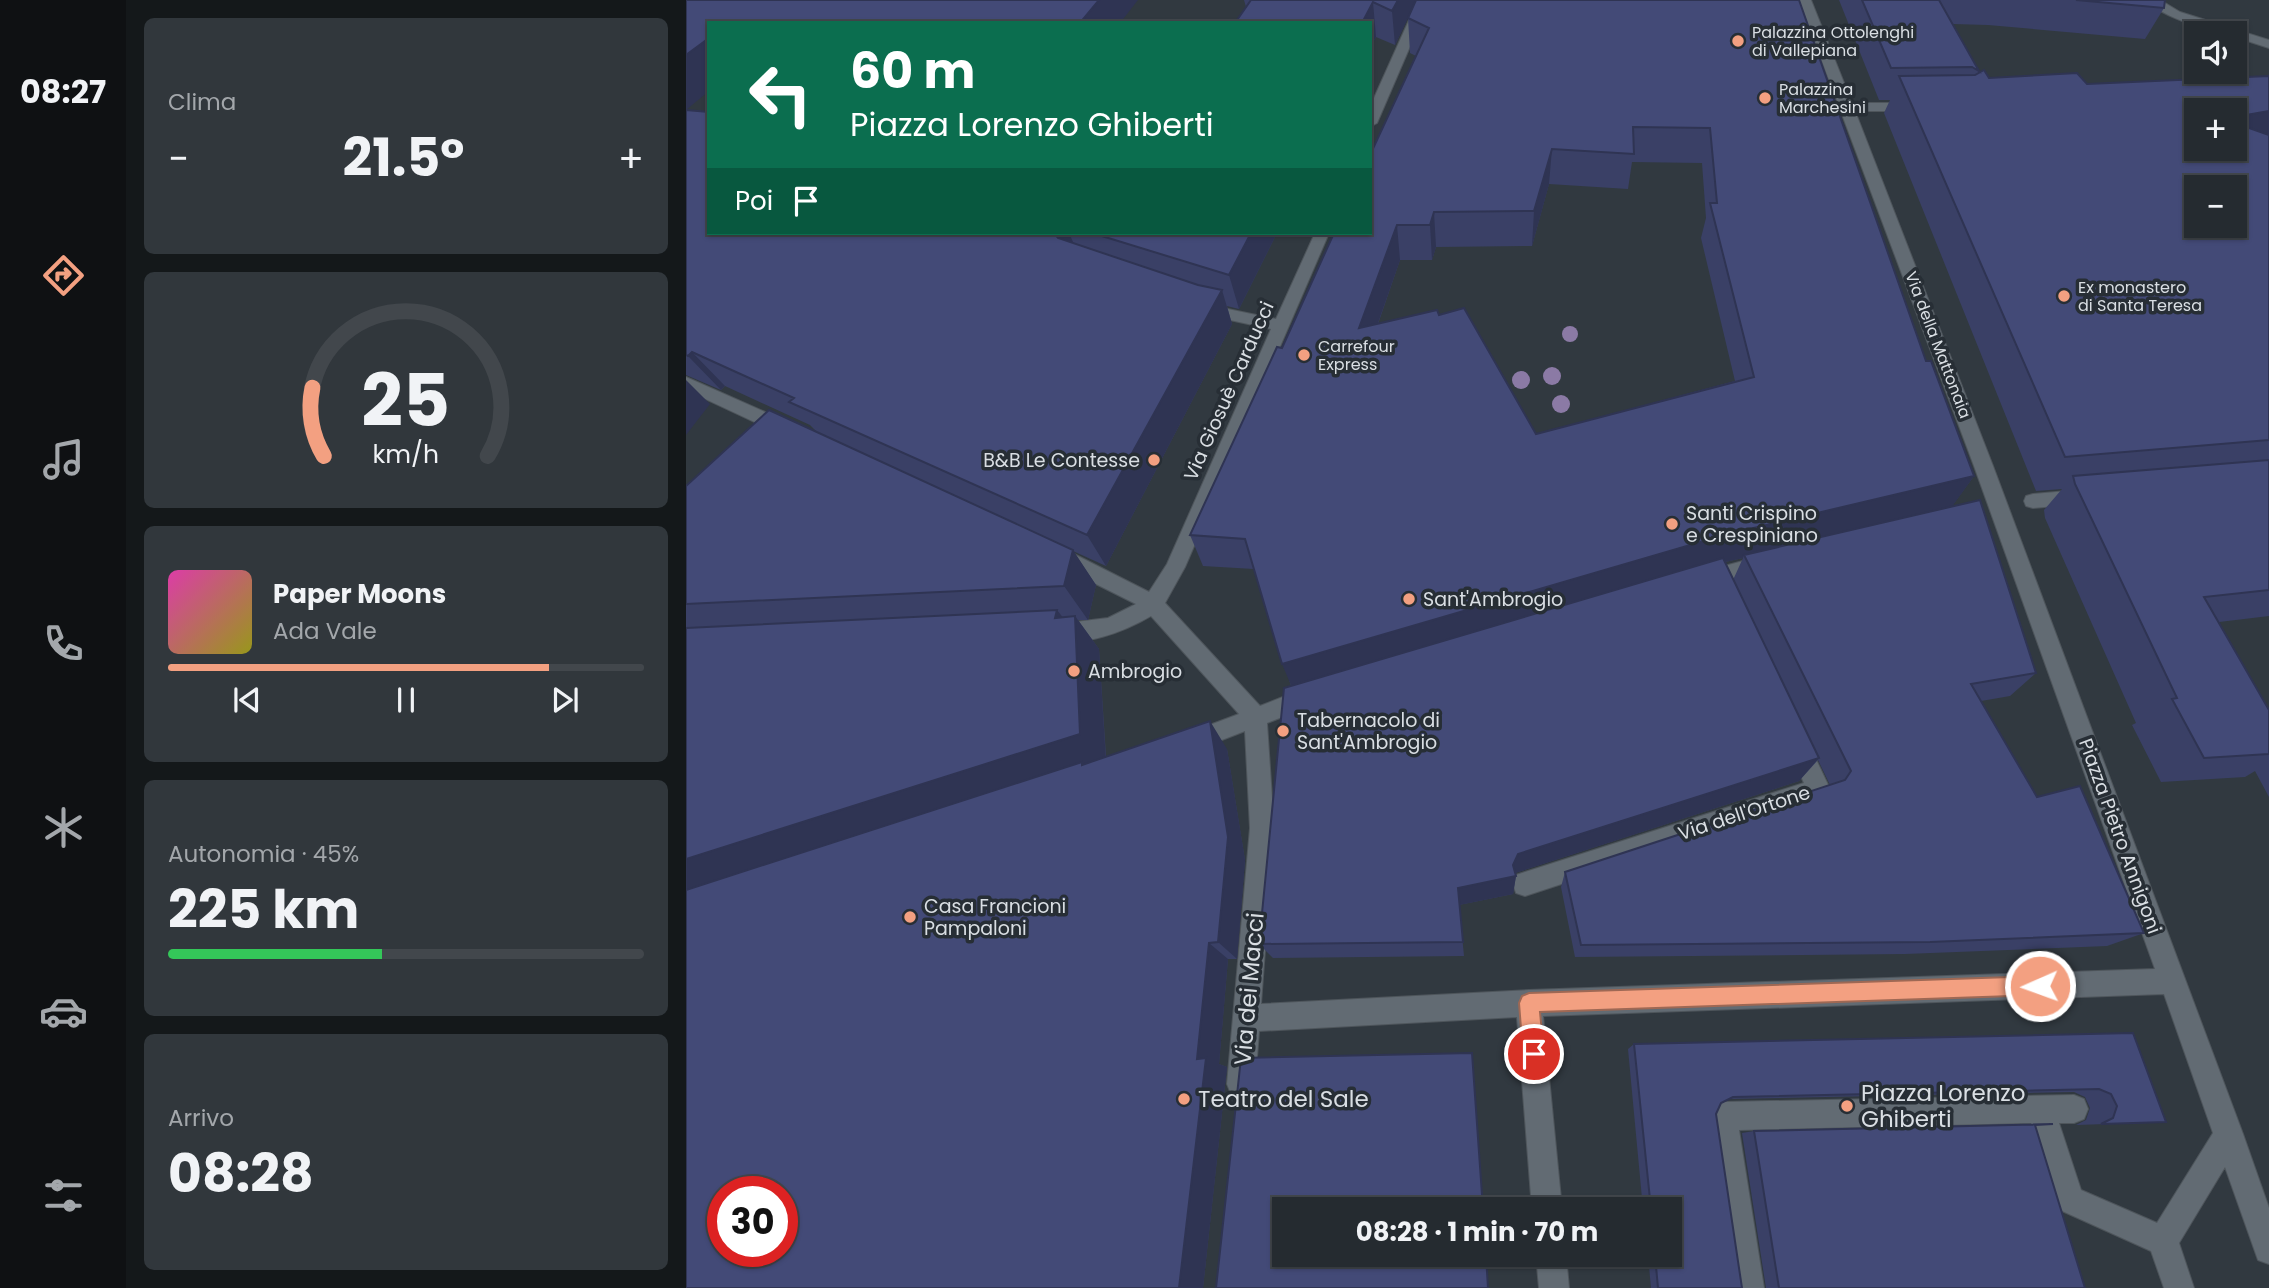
<!DOCTYPE html>
<html lang="it">
<head>
<meta charset="utf-8">
<style>
	:root { --surface:#252b30; --page:#31373c; --text:#f1f3f6; --muted:#a3a7ab; --line:#42474c; --accent:#f3a081 }
	body { margin:0; font-family:Poppins,sans-serif; background:var(--page); color:var(--text); height:100vh; display:flex; flex-direction:column; font-size:26px; white-space:nowrap }
	* { box-sizing:border-box; margin:0 }
	p { font-size:23px; color:var(--muted) }
	.icon { flex:none; width:38px; height:38px; fill:none; stroke:currentColor; stroke-width:2; stroke-linecap:round; stroke-linejoin:round }
	.map { position:relative; flex:1; overflow:hidden }
	.drawer { display:flex; flex-direction:column; gap:18px; padding:18px; background:#14181a; width:560px }
	.drawer>* { flex:none }
	.top-card { position:absolute; left:21px; top:21px; width:665px; height:214px; border-radius:0px; box-shadow:0 2px 5px #0004,0 0 0 2px var(--line); background:#0b6e4f; color:#fff; overflow:hidden }
	.fabs { position:absolute; left:1498px; top:21px; display:grid; gap:14px }
	.fabs a { display:grid; place-items:center; width:63px; height:63px; border-radius:0px; background:var(--surface); box-shadow:0 2px 5px #0004,0 0 0 2px var(--line); font-size:35px }
	.speed { position:absolute; left:21px; top:1176px; display:flex; gap:14px; font-size:35px; font-weight:700; text-align:center }
	.speed>* { display:grid; place-content:center; width:91px; height:91px; border-radius:50%; background:var(--surface); box-shadow:0 2px 5px #0004,0 0 0 2px var(--line); line-height:1 }
	.speed .limit { border:10px solid #d22; background:#fff; color:#111 }
	.pin { position:absolute; display:grid; place-items:center; width:60px; height:60px; color:#fff; margin:-30px; border:4px solid #fff; border-radius:50%; box-shadow:0 2px 7px #0007 }
	.me { position:absolute; width:77px; margin:-38px; rotate:268deg; stroke-linejoin:round; filter:drop-shadow(0 0 5px #0008) }
	.turn { display:flex; align-items:center; gap:24px; height:147px; padding:0 28px; font-size:32px }
	.turn .icon { width:91px; height:91px; stroke-width:2.5 }
	.turn b { display:block; font-size:49px; line-height:60px }
	.then { display:flex; align-items:center; height:66px; padding:0 28px; background:#0003; gap:14px; font-size:26px }
	.big { font-size:52px; font-weight:700; line-height:1.1 }
	.drawer .widget { flex:1; display:flex; flex-direction:column; justify-content:center; gap:10px; min-width:0; padding:0 24px; border-radius:10px; background:var(--page) }
	.drawer .dial { align-items:center; gap:0 }
	.dial svg { height:182px; overflow:visible; fill:none; stroke:var(--line); stroke-width:7; stroke-linecap:round; text-anchor:middle }
	.dial text { fill:var(--text); stroke:none }
	.song { display:flex; align-items:center; gap:21px }
	.cover { width:84px; height:84px; border-radius:10px; background:linear-gradient(135deg,hsl(320 70% 55%),hsl(60 70% 35%)) }
	.played { height:7px; border-radius:4px; background:linear-gradient(90deg,var(--accent) 80%,var(--line) 80%) }
	.keys { display:flex; justify-content:space-around; direction:ltr }
	.heat { display:flex; justify-content:space-between; align-items:center; font-size:38px; direction:ltr }
	.charge { height:10px; border-radius:5px; background:linear-gradient(90deg,#34c759 45%,var(--line) 0) }
	.trip { position:absolute; left:586px; top:1197px; width:410px; height:70px; border-radius:0px; background:var(--surface); box-shadow:0 2px 5px #0004,0 0 0 2px var(--line); font-weight:700; line-height:70px; text-align:center }
	main { display:flex; flex:1; min-height:0 }
	.menu { display:flex; flex-direction:column; width:126px; justify-content:space-around; align-items:center; background:#0f1113; color:var(--muted) }
	.menu .icon { width:49px; height:49px }
	.menu .selected { color:var(--accent) }
	.menu b { font-size:32px; color:var(--text) }
	.map>svg:first-child { display:block }
</style>
</head>
<body>
<main>
<nav class="menu">
<b>08:27</b>
<svg class="icon selected" aria-label="directions" viewBox="0 0 24 24"><path d="M12 3l9 9-9 9-9-9zM9 14v-3h6M13 9l2 2-2 2"/></svg>
<svg class="icon" aria-label="music" viewBox="0 0 24 24"><path d="M9 18V5l10-2v13"/><circle cx="6" cy="18" r="3"/><circle cx="16" cy="16" r="3"/></svg>
<svg class="icon" aria-label="phone" viewBox="0 0 24 24"><path d="M5 4h4l2 5-3 2q2 4 5 5l2-3 5 2v4C11 20 4 13 5 4z"/></svg>
<svg class="icon" aria-label="climate" viewBox="0 0 24 24"><path d="M12 3v18M4 7l16 10M4 17L20 7"/></svg>
<svg class="icon" aria-label="car" viewBox="0 0 24 24"><path d="M5 17H2v-5l4-1 3-4h7l3 4 3 1v5h-3M9 17h6M6 11h13"/><circle cx="7" cy="17" r="2"/><circle cx="17" cy="17" r="2"/></svg>
<svg class="icon" aria-label="filters" viewBox="0 0 24 24"><path d="M4 7h16M4 17h16"/><circle cx="9" cy="7" r="2"/><circle cx="15" cy="17" r="2"/></svg>
</nav>
<section class="drawer">
<div class="widget"><p>Clima</p>
<div class="heat"><a>−</a><b class="big">21.5°</b><a>+</a></div>
</div>
<div class="widget dial"><svg viewBox="0 0 100 80">
<path d="M14 69A42 42 0 1 1 86 69"/>
<path d="M14 69A42 42 0 0 1 9 39" stroke="#f3a081"/>
<text x="50" y="56" font-size="32" font-weight="700">25</text>
<text x="50" y="72" font-size="11">km/h</text>
</svg></div>
<div class="widget">
<div class="song"><i class="cover"></i><div><b>Paper Moons</b><p>Ada Vale</p></div></div>
<div class="played"></div>
<div class="keys"><svg class="icon" aria-label="previous" viewBox="0 0 24 24"><path d="M18 5L8 12l10 7zM5 5v14"/></svg><svg class="icon" aria-label="pause" viewBox="0 0 24 24"><path d="M8 5v14M16 5v14"/></svg><svg class="icon" aria-label="next" viewBox="0 0 24 24"><path d="M6 5l10 7-10 7zM19 5v14"/></svg></div>
</div>
<div class="widget"><p>Autonomia · 45%</p><b class="big">225 km</b><div class="charge"></div></div>
<div class="widget"><p>Arrivo</p><b class="big">08:28</b></div>
</section>
<div class="map">
<svg width="1583" height="1288" viewBox="0 0 1583 1288">
	<rect width="100%" height="100%" fill="#313940"/>
	<g fill="none" stroke-linecap="round" stroke-linejoin="round">
		<defs>
			<path id="minor" d="M732,0H744L691,123L684,127V107Z
				M1113,0H1125L1166,103H1229L1236,107L1229,111H1169L1307,466L1557,1134L1583,1208V1264L1572,1260L1539,1167L1493,1243L1508,1288H1478L1465,1251L1374,1210L1345,1123L1053,1130L1078,1288H1048L1023,1116L1027,1106L1037,1102L1388,1095L1398,1099L1402,1109L1398,1119L1388,1123H1373L1395,1190L1471,1223L1527,1133L1478,994L857,1016L876,1209H846L831,1017L573,1031L569,1084L565,1094L555,1098L545,1094L541,1084L564,828L559,731L505,752L497,749L494,742L497,735L553,714L465,616C440,631 394,649 366,639L363,633L366,627L373,624L422,618L450,604L366,562L363,556L366,550L373,548L380,550L463,592L481,564L585,329L512,313L510,309L512,305L518,304L590,319L629,233H643L499,567L479,603L574,706L622,687L630,690L633,697L630,704L581,723L588,828L575,1004L843,990L1469,969L1288,466Z
				M1459,0H1474L1494,12L1583,40V48L1549,37V33C1524,33 1477,17 1459,0Z
				M0,377L106,424L109,429L106,434H94L0,390Z
				M1393,490L1400,492L1402,497L1400,502L1393,504L1347,508L1340,506L1338,501L1340,496L1347,494Z
				M1079,555L1086,557L1089,563L1086,569L1016,588L1009,586L1006,580L1009,574Z
				M1111,733L1119,736L1144,789L1140,797L839,896L830,893L827,884L830,875L839,872L1118,783L1100,743L1103,736Z
				M850,1255H880L883,1288H853Z"/>
		</defs>
		<!-- minor casing -->
		<use href="#minor" stroke="#4e555b" stroke-width="2"/>
		<!-- minor -->
		<use href="#minor" fill="#626b73" fill-rule="evenodd"/>
	</g>
	<!-- trees -->
	<g fill="#8b7aa5">
		<circle cx="884" cy="334" r="8"/>
		<circle cx="866" cy="376" r="9"/>
		<circle cx="835" cy="380" r="9"/>
		<circle cx="875" cy="404" r="9"/>
	</g>
	<!-- wall -->
	<path fill="#3a4066" fill-rule="evenodd" d="M558,0H1113L1240,361L1288,476L1266,506L1350,673L1324,696L1295,701L1351,797L1458,933L1421,946L1219,954L889,957L875,887L879,872L1144,785L1132,760L1113,781L829,873L830,876L827,894L773,905L778,956L587,958L573,944L605,686L568,569L517,566L504,535L596,348L730,56L724,53L722,18L725,11L709,45L690,37L684,48V23L560,7ZM946,162L1016,163L1020,218L1015,238L1049,381L850,434L753,315L692,324L714,260H746L750,247L846,246L863,184L942,189ZM1057,558L1047,580L1039,562Z
		M1153,0H1479L1478,8L1459,39L1302,25L1267,24L1293,71L1292,74L1303,78L1401,84L1583,76V616L1533,622L1583,710V797L1569,771L1559,777L1475,782L1446,725L1450,723L1359,518L1358,510L1376,489L1350,491L1198,113L1204,100H1193Z
		M0,110L23,233H591L553,309L541,306L546,324L420,566L387,551L410,585L402,620H392L413,649L420,756L541,749L559,860L551,959H542L533,1064L541,1067L517,1288H0V486L131,432L124,425L39,386L35,390L0,375Z
		M1447,1033L1480,1122L1390,1125L1400,1120L1404,1108L1399,1097L1388,1092L1042,1099L1035,1103L1030,1114L1056,1288H965L962,1255H984V1209H957L942,1049L948,1044Z
		M1349,1125L1399,1288H1080L1056,1133L1068,1131Z"/>
	<!-- shaded-wall -->
	<path fill="#2f3453" d="M413,0H452L434,23H394Z
		M712,0H731L709,45L706,11Z
		M687,2L690,37L684,48V23H676Z
		M23,38V91L0,110V55Z
		M1583,111V143L1549,149V117Z
		M866,149L863,184L846,246L848,211Z
		M748,212L750,247L746,260L744,225Z
		M711,225L714,260L678,363L673,328Z
		M368,233H383L395,260Z
		M565,233H591L553,309L543,275Z
		M536,290L546,324L420,566L401,535Z
		M6,352L39,386L35,390L2,356Z
		M0,380L24,404L0,435Z
		M1288,476L1265,508L1058,555L1057,558L1030,564L607,690L596,664L1042,534Z
		M387,550L410,585L402,620L378,586Z
		M371,610L390,634L389,616L413,649L420,762L0,898V859L369,618Z
		M524,721L541,749L559,860L551,959L532,942Z
		M1133,758L1113,781L829,873L830,876L827,894L773,905L772,888L832,854Z
		M523,943L542,959L533,1064L541,1067L517,1288H493L511,1059Z"/>
	<!-- building -->
	<path fill="#434a77" stroke="#2f3453" stroke-width="2" fill-rule="evenodd" d="M0,0H413L394,23H23V38L0,55Z
		M565,0H712L706,11L687,2L676,23H549Z
		M730,0H1113L1240,361H1245L1288,476L1042,534L596,664L559,539L504,535L591,347L596,348L648,233H684V155L743,28L722,18ZM947,127L1024,128L1031,203H1024L1068,377L850,434L778,308L753,315L751,310L673,328L711,225H744L748,212L848,211L866,149L948,154Z
		M1176,0H1253L1293,71L1286,67L1205,68Z
		M1390,0H1479L1478,8Z
		M1298,70L1303,78L1391,73L1401,84L1583,76V111L1549,117V110H1510V149H1549V123L1583,135V440L1379,457L1213,76L1289,75ZM1510,187H1549V226H1510Z
		M0,110L23,112V233H368L372,238L512,285L536,290L401,535L103,402L108,398L50,372L6,352L2,356L0,355Z
		M406,233H565L543,275Z
		M83,410L387,550L378,586L0,604V486Z
		M1583,460V590L1518,597L1583,710V754L1518,758L1486,699L1491,698L1389,484L1387,476Z
		M1294,500L1350,673L1285,684L1351,797L1394,786L1458,933L1244,942L895,945L879,872L1159,780L1165,771L1058,555Z
		M1037,558L1133,758L832,854L827,865L830,876L772,888L777,942L573,944L598,688Z
		M371,610L369,618L389,616L394,734L0,859V628Z
		M524,721L542,837L532,942L523,943L511,1059L520,1058L493,1288H0V890L396,762V765ZM37,1192H96V1251H37Z
		M1447,1033L1480,1122L1415,1124L1427,1118L1431,1106L1425,1094L1413,1089L1047,1097L1035,1103L1030,1114L1056,1288H972L969,1255H984V1209H965L948,1044Z
		M786,1053L797,1209H598V1255H800L802,1288H530L555,1058Z
		M1367,1124L1349,1125L1399,1288H1093L1068,1131Z"/>
	<!-- route -->
	<path fill="#f3a081" stroke="#9e6854" stroke-width="2" d="M1354,976L1361,979L1364,986L1361,993L1354,995L854,1012L858,1054L855,1062L848,1065L840,1062L837,1054L833,1003L836,996L843,993Z"/>
	<!-- markers -->
	<g fill="#f3a081" stroke="#272e35" stroke-width="2.5">
		<circle cx="1052" cy="41" r="7"/>
		<circle cx="1079" cy="98" r="7"/>
		<circle cx="1378" cy="296" r="7"/>
		<circle cx="618" cy="355" r="7"/>
		<circle cx="468" cy="460" r="7"/>
		<circle cx="986" cy="524" r="7"/>
		<circle cx="723" cy="599" r="7"/>
		<circle cx="388" cy="671" r="7"/>
		<circle cx="597" cy="731" r="7"/>
		<circle cx="224" cy="917" r="7"/>
		<circle cx="498" cy="1099" r="7"/>
		<circle cx="1161" cy="1106" r="7"/>
	</g>
	<g text-anchor="middle" dominant-baseline="central" stroke-width="7" stroke-linejoin="round" paint-order="stroke">
		<!-- far-poi labels -->
		<g font-size="16" fill="#d9dee3" stroke="#272e35" text-anchor="start">
			<text x="1066" y="32">Palazzina Ottolenghi<tspan x="1066" dy="18">di Vallepiana</tspan></text>
			<text x="1093" y="89">Palazzina<tspan x="1093" dy="18">Marchesini</tspan></text>
			<text x="1392" y="287">Ex monastero<tspan x="1392" dy="18">di Santa Teresa</tspan></text>
			<text x="632" y="346">Carrefour<tspan x="632" dy="18">Express</tspan></text>
		</g>
		<!-- far-street labels -->
		<g font-size="16" fill="#d9dee3" stroke="#272e35">
			<text transform="translate(1252 345) rotate(69)">Via della Mattonaia</text>
		</g>
		<!-- street labels -->
		<g font-size="19" fill="#d9dee3" stroke="#272e35">
			<text transform="translate(543 391) rotate(-66)">Via Giosuè Carducci</text>
			<text transform="translate(1058 813) rotate(-18)">Via dell'Ortone</text>
			<text transform="translate(1434 836) rotate(70)">Piazza Pietro Annigoni</text>
		</g>
		<!-- poi labels -->
		<g font-size="19" fill="#d9dee3" stroke="#272e35" text-anchor="start">
			<text x="454" y="460" text-anchor="end">B&amp;B Le Contesse</text>
			<text x="1000" y="513">Santi Crispino<tspan x="1000" dy="22">e Crespiniano</tspan></text>
			<text x="737" y="599">Sant'Ambrogio</text>
			<text x="402" y="671">Ambrogio</text>
			<text x="611" y="720">Tabernacolo di<tspan x="611" dy="22">Sant'Ambrogio</tspan></text>
			<text x="238" y="906">Casa Francioni<tspan x="238" dy="22">Pampaloni</tspan></text>
		</g>
		<!-- near-street labels -->
		<g font-size="23" fill="#d9dee3" stroke="#272e35">
			<text transform="translate(563 989) rotate(-85)">Via dei Macci</text>
		</g>
		<!-- near-poi labels -->
		<g font-size="23" fill="#d9dee3" stroke="#272e35" text-anchor="start">
			<text x="1175" y="1093">Piazza Lorenzo<tspan x="1175" dy="26">Ghiberti</tspan></text>
			<text x="512" y="1099">Teatro del Sale</text>
		</g>
	</g>
</svg>
<div class="fabs">
<a><svg class="icon" aria-label="sound" viewBox="0 0 24 24"><path d="M4 9h4l5-4v14l-5-4H4zM17 9q2 3 0 6"/></svg></a>
<a>+</a>
<a>−</a>
</div>
<div class="speed"><div class="limit">30</div></div>
<div class="pin" style="left:848px;top:1054px;background:#d93025"><svg class="icon" aria-label="arrive" viewBox="0 0 24 24"><path d="M6 21V4h12l-3 4 3 4H6"/></svg></div>
<svg class="me" style="left:1354px;top:986px" viewBox="-20 -20 40 40"><circle r="17" fill="#f3a081" stroke="#fff" stroke-width="3"/><path d="M0-11L8 9 0 5-8 9z" fill="#fff"/></svg>
<div class="trip">08:28 · 1 min · 70 m</div>
<div class="top-card">
<div class="turn"><svg class="icon" aria-label="left" viewBox="0 0 24 24"><path d="M17 20v-9H6M10 6l-5 5 5 5"/></svg><div><b>60 m</b>Piazza Lorenzo Ghiberti</div></div>
<div class="then">Poi<svg class="icon" aria-label="arrive" viewBox="0 0 24 24"><path d="M6 21V4h12l-3 4 3 4H6"/></svg></div>
</div>
</div>
</main>
</body>
</html>
